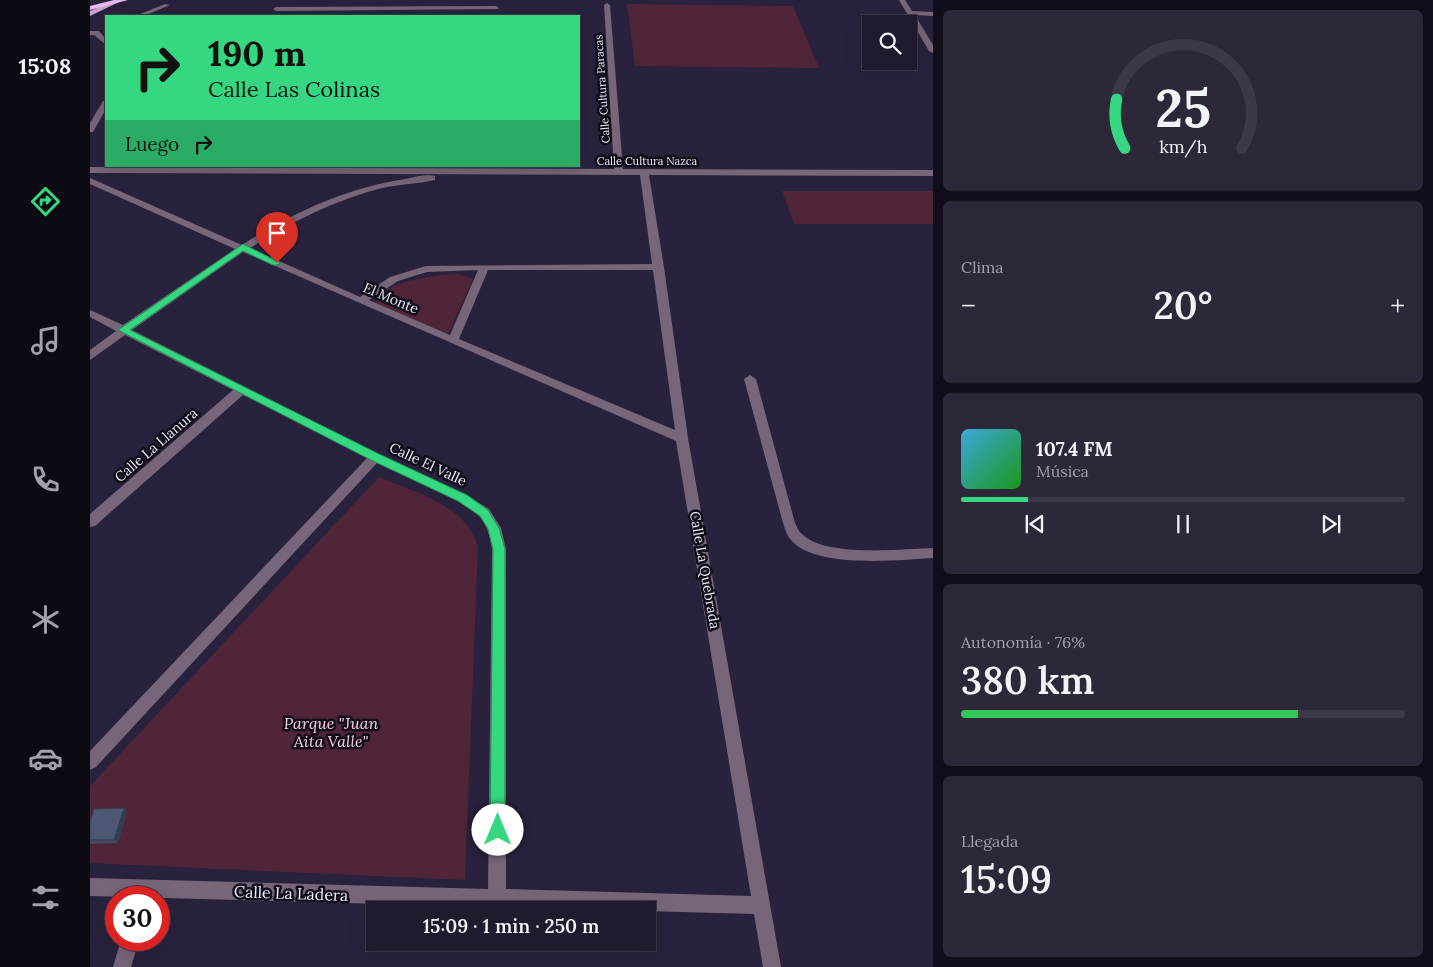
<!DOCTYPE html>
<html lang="es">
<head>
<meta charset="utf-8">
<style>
	:root { --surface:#1f1a2d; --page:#2c2739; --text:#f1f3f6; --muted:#a1a1aa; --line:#3c3849; --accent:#35d881 }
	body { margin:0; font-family:Lora,serif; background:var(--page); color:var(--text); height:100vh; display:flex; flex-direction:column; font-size:19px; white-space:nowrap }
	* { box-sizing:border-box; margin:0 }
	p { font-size:16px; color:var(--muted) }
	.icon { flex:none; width:28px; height:28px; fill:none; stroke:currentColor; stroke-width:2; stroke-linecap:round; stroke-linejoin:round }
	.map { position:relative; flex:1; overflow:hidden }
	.details { display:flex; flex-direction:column; gap:10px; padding:10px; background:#110e19; width:500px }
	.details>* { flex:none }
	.banner { position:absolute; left:15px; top:15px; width:475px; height:152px; border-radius:0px; box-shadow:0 5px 20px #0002,0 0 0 1px var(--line); background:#35d881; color:#111; overflow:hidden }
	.controls { position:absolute; left:772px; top:15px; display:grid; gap:10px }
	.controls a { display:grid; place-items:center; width:55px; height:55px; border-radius:0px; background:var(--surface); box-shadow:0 5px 20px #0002,0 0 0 1px var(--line); font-size:25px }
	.speed { position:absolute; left:15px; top:886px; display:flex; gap:10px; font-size:25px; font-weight:700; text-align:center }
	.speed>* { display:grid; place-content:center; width:65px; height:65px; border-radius:50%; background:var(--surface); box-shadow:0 5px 20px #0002,0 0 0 1px var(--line); line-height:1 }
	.speed .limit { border:8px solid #d22; background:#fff; color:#111 }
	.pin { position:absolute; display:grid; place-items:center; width:42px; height:42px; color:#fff; margin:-51px -21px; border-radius:50% 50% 50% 0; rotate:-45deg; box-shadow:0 0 5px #0007 }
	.pin .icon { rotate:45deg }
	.me { position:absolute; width:55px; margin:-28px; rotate:0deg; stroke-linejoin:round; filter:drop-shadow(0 0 4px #0008) }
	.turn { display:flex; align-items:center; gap:18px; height:105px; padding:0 20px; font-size:22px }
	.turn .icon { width:65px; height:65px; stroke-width:2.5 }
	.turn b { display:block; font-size:35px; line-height:42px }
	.then { display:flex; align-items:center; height:48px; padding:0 20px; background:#0003; gap:10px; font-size:19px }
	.big { font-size:38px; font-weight:600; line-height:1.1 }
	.details .widget { flex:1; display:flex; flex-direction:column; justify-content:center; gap:8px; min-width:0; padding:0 18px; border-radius:8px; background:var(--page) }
	.details .dial { align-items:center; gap:0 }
	.dial svg { height:130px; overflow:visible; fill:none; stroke:var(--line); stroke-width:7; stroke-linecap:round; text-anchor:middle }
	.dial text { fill:var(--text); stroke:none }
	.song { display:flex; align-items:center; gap:15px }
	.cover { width:60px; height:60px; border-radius:8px; background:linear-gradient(135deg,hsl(200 70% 55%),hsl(120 70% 35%)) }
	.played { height:5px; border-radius:2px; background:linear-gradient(90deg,var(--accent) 15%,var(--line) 15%) }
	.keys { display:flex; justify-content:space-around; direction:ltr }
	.heat { display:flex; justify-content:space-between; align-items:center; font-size:28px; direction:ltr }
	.charge { height:8px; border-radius:4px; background:linear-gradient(90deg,#34c759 76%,var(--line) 0) }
	.trip { position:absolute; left:276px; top:901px; width:290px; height:50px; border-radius:0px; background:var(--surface); box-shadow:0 5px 20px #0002,0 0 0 1px var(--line); font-weight:600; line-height:50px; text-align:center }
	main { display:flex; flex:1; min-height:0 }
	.tabs { display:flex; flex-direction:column; width:90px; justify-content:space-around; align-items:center; background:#0c0a12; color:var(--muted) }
	.tabs .icon { width:35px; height:35px }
	.tabs .current { color:var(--accent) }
	.tabs b { font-size:22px; color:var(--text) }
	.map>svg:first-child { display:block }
</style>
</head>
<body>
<main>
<nav class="tabs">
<b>15:08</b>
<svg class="icon current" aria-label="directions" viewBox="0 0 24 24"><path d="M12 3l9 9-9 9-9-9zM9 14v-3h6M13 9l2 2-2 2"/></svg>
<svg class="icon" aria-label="music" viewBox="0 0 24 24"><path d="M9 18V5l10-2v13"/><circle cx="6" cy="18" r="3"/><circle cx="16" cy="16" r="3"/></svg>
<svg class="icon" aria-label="phone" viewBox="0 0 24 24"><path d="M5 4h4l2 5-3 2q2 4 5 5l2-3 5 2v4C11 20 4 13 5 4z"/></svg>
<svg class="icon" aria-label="climate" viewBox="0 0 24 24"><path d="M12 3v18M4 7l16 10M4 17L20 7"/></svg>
<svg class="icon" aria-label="car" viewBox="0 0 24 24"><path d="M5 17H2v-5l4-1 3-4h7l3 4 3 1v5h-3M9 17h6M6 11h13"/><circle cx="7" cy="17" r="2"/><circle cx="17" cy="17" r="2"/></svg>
<svg class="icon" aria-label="filters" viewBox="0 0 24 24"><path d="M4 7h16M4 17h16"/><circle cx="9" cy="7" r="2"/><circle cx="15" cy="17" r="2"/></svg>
</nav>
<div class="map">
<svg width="843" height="967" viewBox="0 0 843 967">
	<rect width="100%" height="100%" fill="#29223c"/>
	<!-- green -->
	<path fill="#502539" d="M537,4L703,6L729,68L545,66Z
		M692,191H843V224H704Z
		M369,274L383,279L359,332L356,333L285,303C295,279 347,275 369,274Z
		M289,477C325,493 376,504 388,547L375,880L0,863V786Z"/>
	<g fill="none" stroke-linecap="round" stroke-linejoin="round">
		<!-- minor -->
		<path fill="#776579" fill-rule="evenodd" d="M809,0H815L822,11L843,12V16L825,15L843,45V53L839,51Z
			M517,3L520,5L533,169L843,170V176L559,175L574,267L598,438L691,967H673L664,914L0,896V878L398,889L402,549C400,538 398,526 390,517C372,498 312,475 287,463L6,767L0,770V751L277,458L153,395L5,526L0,527V514L143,390L35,335L0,360V350L26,331L0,317V310L33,325L145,249L0,184V178L152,245C202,213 256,188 315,179C324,177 336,174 345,176V180C328,184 310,184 292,188C245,200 201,222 160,248L270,297L300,277L336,266L562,264L550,175L0,173V167L524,169L514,5ZM153,252L586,441L661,896L416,889V549L411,528L399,509L376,495L289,454L42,330ZM388,270L360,335L279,300L308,281L337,272ZM398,270H563L585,430L369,339Z
			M75,4L80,5L54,16H45Z
			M406,6L409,8L408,9L186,11L183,9L186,7Z
			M0,31H9L16,39V45L4,35H0Z
			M13,101H16V109L3,132H0V123Z
			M660,375L666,379L705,523C707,526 708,531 711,533C733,558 812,549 843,548V558C809,560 725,569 701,540C697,536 695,529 693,523L654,379Z
			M31,940H49L41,967H23Z"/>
		<!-- major -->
		<path fill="#c8a2cb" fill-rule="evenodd" d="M24,1L29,2L0,16V11Z"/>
		<!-- highway -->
		<path fill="#e8baec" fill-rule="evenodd" d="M24,0H38L0,10V6Z"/>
	</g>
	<!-- wall -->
	<path fill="#404b63" d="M34,808L37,812L28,843L0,844V822Z"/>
	<!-- shaded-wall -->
	<path fill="#343d50" d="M34,808L37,812L28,843L24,840Z"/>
	<!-- building -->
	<path fill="#4b5773" stroke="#343d50" d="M34,808L24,840H0V822L4,809Z"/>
	<!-- route -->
	<path fill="#35d881" stroke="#228c54" d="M153,244L191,263L187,265H183L153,251L40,330L289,454L377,495L398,510L409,528L415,549V830L413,835L408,838L402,835L400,830L403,549L398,529L390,516L368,501L281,460L28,330Z"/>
	<g text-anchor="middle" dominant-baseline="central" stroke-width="5" stroke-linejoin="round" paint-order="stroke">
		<!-- far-street labels -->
		<g font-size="11" fill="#ebe7f9" stroke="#110e19">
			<text transform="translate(512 89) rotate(-94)">Calle Cultura Paracas</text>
			<text x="557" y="161">Calle Cultura Nazca</text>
		</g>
		<!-- street labels -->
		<g font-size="14" fill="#ebe7f9" stroke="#110e19">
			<text transform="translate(301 298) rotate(23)">El Monte</text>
			<text transform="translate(66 445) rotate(-41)">Calle La Llanura</text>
			<text transform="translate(338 464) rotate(25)">Calle El Valle</text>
			<text transform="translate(615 570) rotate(80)">Calle La Quebrada</text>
		</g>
		<!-- near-park labels -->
		<g font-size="16" font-style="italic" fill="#f5cfde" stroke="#110e19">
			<text x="241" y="723">Parque "Juan<tspan x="241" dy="18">Aita Valle"</tspan></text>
		</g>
		<!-- near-street labels -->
		<g font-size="16" fill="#ebe7f9" stroke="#110e19">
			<text transform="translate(201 893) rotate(2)">Calle La Ladera</text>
		</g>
	</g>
</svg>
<div class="controls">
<a><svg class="icon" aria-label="search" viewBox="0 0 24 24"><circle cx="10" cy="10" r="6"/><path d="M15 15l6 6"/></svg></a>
</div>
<div class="speed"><div class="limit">30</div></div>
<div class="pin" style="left:187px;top:263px;background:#d93025"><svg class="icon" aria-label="arrive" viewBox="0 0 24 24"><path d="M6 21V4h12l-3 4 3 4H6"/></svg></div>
<svg class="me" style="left:408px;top:830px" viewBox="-20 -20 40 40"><circle r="19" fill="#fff"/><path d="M0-13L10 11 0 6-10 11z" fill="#35d881"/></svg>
<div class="trip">15:09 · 1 min · 250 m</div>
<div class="banner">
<div class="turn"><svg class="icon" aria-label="right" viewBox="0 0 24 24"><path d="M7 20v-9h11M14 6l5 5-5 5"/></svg><div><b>190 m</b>Calle Las Colinas</div></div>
<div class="then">Luego<svg class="icon" aria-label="right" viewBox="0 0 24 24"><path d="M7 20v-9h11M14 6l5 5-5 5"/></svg></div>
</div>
</div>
<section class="details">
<div class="widget dial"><svg viewBox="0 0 100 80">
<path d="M14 69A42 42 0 1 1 86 69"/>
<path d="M14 69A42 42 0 0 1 9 39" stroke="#35d881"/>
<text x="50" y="56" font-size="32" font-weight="700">25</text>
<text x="50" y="72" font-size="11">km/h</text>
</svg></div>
<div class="widget"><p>Clima</p>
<div class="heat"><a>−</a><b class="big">20°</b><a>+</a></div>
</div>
<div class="widget">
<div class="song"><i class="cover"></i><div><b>107.4 FM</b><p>Música</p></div></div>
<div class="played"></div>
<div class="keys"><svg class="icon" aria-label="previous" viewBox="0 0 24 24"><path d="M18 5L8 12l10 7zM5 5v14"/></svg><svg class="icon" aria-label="pause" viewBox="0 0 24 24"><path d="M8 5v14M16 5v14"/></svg><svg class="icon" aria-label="next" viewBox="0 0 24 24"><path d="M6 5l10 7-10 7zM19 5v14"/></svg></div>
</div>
<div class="widget"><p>Autonomía · 76%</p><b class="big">380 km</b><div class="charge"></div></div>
<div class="widget"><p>Llegada</p><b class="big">15:09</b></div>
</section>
</main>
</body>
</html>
